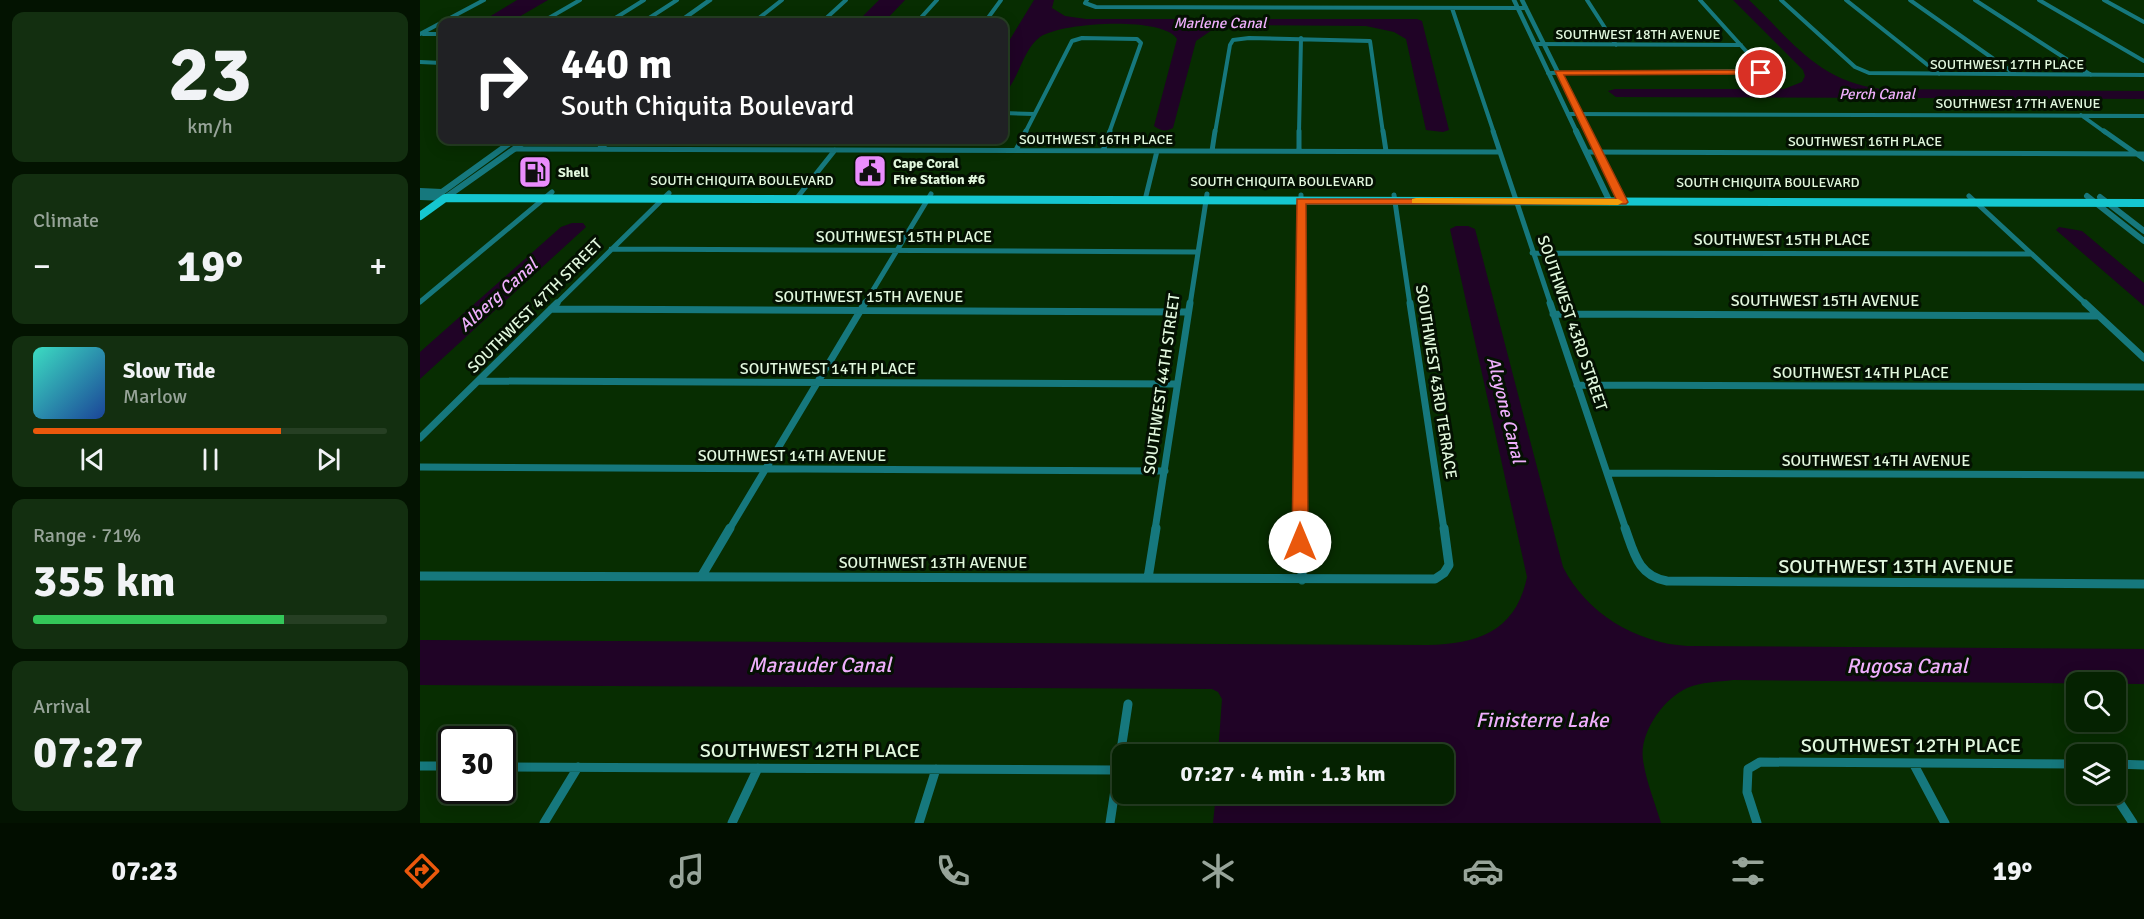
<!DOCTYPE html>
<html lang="en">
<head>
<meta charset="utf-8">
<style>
	:root { --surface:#052201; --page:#132f10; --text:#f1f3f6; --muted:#97a499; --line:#263f23; --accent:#ea580c }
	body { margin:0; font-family:Signika,sans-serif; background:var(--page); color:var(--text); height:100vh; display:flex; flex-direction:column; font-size:22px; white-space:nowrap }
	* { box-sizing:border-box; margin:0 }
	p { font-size:20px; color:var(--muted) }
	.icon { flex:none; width:33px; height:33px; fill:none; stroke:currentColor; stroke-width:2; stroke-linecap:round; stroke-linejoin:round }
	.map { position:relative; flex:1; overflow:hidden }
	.panel { display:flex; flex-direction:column; gap:12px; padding:12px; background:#031301; width:420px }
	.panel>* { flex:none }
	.banner { position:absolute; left:18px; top:18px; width:570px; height:126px; border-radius:12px; box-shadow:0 3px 15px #0003,0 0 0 2px var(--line); background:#202124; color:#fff; overflow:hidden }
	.controls { position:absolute; left:1646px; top:672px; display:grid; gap:12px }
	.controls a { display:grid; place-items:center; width:60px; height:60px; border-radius:12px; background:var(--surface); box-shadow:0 3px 15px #0003,0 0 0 2px var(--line); font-size:30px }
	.speed { position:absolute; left:18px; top:726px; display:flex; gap:12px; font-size:30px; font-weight:700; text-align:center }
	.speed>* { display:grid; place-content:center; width:78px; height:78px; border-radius:50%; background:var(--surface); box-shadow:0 3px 15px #0003,0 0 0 2px var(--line); line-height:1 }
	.speed .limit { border:3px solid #111; border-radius:9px; background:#fff; color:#111 }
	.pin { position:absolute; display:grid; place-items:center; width:51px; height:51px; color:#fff; margin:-26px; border:3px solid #fff; border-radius:50%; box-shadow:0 2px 6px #0007 }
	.me { position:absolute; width:66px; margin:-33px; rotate:0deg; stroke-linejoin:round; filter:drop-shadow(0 0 4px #0008) }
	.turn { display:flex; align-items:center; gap:21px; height:126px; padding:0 24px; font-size:27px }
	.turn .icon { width:78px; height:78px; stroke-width:2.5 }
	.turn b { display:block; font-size:42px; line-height:51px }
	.big { font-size:45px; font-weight:700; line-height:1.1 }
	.panel .widget { flex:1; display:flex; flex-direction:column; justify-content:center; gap:9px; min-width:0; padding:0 21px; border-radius:12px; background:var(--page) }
	.panel .dial { align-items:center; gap:0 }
	.dial b { font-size:78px; line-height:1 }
	.song { display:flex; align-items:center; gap:18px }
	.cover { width:72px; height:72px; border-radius:9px; background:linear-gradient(135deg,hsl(170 70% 55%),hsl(220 70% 35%)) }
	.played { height:6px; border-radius:3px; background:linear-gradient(90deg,var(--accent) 70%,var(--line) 70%) }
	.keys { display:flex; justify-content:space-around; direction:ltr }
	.heat { display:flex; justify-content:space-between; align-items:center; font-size:33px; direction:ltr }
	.charge { height:9px; border-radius:4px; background:linear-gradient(90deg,#34c759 71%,var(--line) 0) }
	.trip { position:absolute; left:692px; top:744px; width:342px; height:60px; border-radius:12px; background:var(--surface); box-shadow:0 3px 15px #0003,0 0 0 2px var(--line); font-weight:700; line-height:60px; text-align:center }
	.dock { display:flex; height:96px; justify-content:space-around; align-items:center; background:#020e00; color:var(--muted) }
	.dock .icon { width:42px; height:42px }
	.dock .active { color:var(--accent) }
	.dock b { font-size:27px; color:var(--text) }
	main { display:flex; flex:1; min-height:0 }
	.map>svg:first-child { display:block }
</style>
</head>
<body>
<main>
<section class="panel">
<div class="widget dial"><b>23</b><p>km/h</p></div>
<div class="widget"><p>Climate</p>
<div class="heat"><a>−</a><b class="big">19°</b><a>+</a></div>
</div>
<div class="widget">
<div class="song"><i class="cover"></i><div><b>Slow Tide</b><p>Marlow</p></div></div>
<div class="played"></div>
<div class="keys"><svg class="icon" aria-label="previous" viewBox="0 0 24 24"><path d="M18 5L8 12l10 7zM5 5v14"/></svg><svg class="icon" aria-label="pause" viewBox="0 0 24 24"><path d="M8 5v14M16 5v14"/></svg><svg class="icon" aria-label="next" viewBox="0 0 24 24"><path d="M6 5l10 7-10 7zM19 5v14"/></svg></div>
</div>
<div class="widget"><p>Range · 71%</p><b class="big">355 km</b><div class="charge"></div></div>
<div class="widget"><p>Arrival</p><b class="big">07:27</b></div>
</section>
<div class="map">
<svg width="1724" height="823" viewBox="0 0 1724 823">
	<rect width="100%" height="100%" fill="#072d01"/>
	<!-- water -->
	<path fill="#200326" d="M97,0H128L92,21L61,22Z
		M459,0H485L464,22H437Z
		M614,0H634L632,8L645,16L666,19H997L1002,21L1029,130L1023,132L1006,130L986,39L974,32L946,26L827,25L792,30L776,41L753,128C746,132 741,131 734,126L757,39C744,16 641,22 620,37C603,49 599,79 584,94V49Z
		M1313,0H1329C1372,41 1398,81 1461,89L1724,91V99L1196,97L1188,91L1195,89H1364L1382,82L1385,76L1383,70Z
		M152,223H163L166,227L0,379V352L141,227Z
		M1036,226H1048L1055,229L1143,567C1166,613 1216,643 1267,646L1724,649V684L1313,680C1298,682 1281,682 1267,688C1243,699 1219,733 1223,760C1226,781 1235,803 1241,823H793L796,794H1023V754H798L802,699L798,692L792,689L0,685V640L1008,645C1058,644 1096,631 1107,577L1030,229Z
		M1639,227L1662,231L1724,283V306L1636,230Z"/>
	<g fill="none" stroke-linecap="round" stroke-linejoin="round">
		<!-- minor-far3 -->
		<path stroke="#16787d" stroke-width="4" d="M667,0L665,3L676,7L1106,8
			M1167,0L1196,45
			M1361,0L1435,67L1449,73L1724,75
			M1426,0L1519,74
			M1490,0L1595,74
			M1555,0L1671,75
			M1619,0L1724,61
			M1684,0L1724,22
			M1032,8L1074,133
			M122,22L160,0
			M189,22L224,0
			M223,22L257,0
			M334,22L362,0
			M402,22L426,0
			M497,22L517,0
			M565,22L581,0
			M0,34L64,0
			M3,34H22
			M1115,44L1321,45
			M0,62L22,63
			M1128,73L1344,71L1280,0
			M584,113L614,114
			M1148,114L1724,116
			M1661,115L1686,133
			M605,133L652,41L662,38L717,39L721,43L689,133
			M795,133L810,45L813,40L829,38L950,41L963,133
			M879,133L881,38"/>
		<!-- minor-far2 -->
		<path stroke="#16787d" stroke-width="5" d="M963,131L966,151
			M1073,131L1131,305
			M1684,131L1724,159
			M94,149L1079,152
			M179,149L191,140
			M596,150L606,131
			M683,151L690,131
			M792,151L795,131
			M879,151V131
			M1166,152L1724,154
			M881,195V305
			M974,195L990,305
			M1549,196L1667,305
			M376,199L415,150
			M725,200L737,151
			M191,249L777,252
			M1112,253L1612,254
			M0,302L132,192
			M135,305L249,193
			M444,305L511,194
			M770,305L787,194"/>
		<!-- minor-far1 -->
		<path stroke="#16787d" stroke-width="7" d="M881,303L882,530
			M990,303L1024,530
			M1130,303L1206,530
			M1665,303L1724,358
			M131,309L768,312
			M1133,314L1677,316
			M59,381L757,384
			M1157,385L1724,387
			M0,438L137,303
			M0,467L745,471
			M1188,473L1724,475
			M309,530L445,303
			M735,530L770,303"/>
		<!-- minor -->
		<path stroke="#16787d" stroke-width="9" d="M882,528V580
			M1205,528C1214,553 1218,576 1247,581L1724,584
			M0,576L1015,579L1024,573L1029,565L1024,528
			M281,577L310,528
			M728,578L736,528
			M1493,763L1525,823
			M1695,764L1724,765
			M0,766H32
			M82,767L697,770
			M1694,794L1713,823
			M124,823L158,767
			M312,823L338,768
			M499,823L516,769
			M690,823L708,704
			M1337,823L1327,792L1328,769L1340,762L1656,764"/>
		<!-- tertiary-far1 -->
		<path stroke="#16787d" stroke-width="4.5" d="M1094,0L1157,133
			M1102,0L1168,133
			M259,22L290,0"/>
		<!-- tertiary -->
		<path stroke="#16787d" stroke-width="6" d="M1156,131L1190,202
			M1167,131L1202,202
			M0,191L22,192L94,140
			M1667,196L1724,241
			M0,197L25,198L107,140
			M1680,197L1724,231"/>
		<!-- primary -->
		<path stroke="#15c7d0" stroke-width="8" d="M0,216L25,198L1724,203"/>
	</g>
	<!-- route -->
	<path fill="#ea580c" stroke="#983908" stroke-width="1.5" d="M1341,70L1344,74L1144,75L1208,202L1206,204H886L888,542L886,547H875L872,542L877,199H1196L1135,71Z"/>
	<!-- slow -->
	<path fill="#f59e0b" d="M996,198L1198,199L1203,202L1198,205L992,203V199Z"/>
	<!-- icons -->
	<defs>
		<symbol id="civic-square" viewBox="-11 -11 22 22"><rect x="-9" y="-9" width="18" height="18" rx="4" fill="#ea8dfd" stroke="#041102"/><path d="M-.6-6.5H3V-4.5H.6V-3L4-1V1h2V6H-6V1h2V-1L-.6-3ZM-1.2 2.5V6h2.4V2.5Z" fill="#111"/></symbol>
		<symbol id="fuel-square" viewBox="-11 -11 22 22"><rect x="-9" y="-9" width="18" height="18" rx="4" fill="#ea8dfd" stroke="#041102"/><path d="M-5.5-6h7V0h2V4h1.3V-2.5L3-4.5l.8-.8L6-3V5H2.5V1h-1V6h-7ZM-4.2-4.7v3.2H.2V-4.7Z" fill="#111"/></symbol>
	</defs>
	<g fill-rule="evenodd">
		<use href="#civic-square" x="431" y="152" width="38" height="38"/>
		<use href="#fuel-square" x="96" y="153" width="38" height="38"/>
	</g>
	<g text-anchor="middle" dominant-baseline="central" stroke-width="6" stroke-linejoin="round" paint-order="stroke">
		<!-- far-street labels -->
		<g font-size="14" fill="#e1f7dd" stroke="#041102">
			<text x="1218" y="34">SOUTHWEST 18TH AVENUE</text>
			<text x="1587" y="64">SOUTHWEST 17TH PLACE</text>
			<text x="1598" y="103">SOUTHWEST 17TH AVENUE</text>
			<text x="676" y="139">SOUTHWEST 16TH PLACE</text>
			<text x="1445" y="141">SOUTHWEST 16TH PLACE</text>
			<text x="322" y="180">SOUTH CHIQUITA BOULEVARD</text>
			<text x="862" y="181">SOUTH CHIQUITA BOULEVARD</text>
			<text x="1348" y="182">SOUTH CHIQUITA BOULEVARD</text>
		</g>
		<!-- far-poi labels -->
		<g font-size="14" font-weight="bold" fill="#e1f7dd" stroke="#041102" text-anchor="start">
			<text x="473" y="163">Cape Coral<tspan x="473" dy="16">Fire Station #6</tspan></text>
			<text x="138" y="172">Shell</text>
		</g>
		<!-- far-water labels -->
		<g font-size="15" font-style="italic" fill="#efaffc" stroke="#041102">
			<text x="800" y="23">Marlene Canal</text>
			<text x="1457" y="94">Perch Canal</text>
		</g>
		<!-- street labels -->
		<g font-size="16" fill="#e1f7dd" stroke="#041102">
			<text x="484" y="237">SOUTHWEST 15TH PLACE</text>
			<text x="1362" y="240">SOUTHWEST 15TH PLACE</text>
			<text x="449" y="297">SOUTHWEST 15TH AVENUE</text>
			<text x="1405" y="301">SOUTHWEST 15TH AVENUE</text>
			<text transform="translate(115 306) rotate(-45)">SOUTHWEST 47TH STREET</text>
			<text transform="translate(1152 323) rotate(71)">SOUTHWEST 43RD STREET</text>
			<text x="408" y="369">SOUTHWEST 14TH PLACE</text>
			<text x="1441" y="373">SOUTHWEST 14TH PLACE</text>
			<text transform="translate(1016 382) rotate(81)">SOUTHWEST 43RD TERRACE</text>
			<text transform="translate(742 384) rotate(-82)">SOUTHWEST 44TH STREET</text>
			<text x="372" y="456">SOUTHWEST 14TH AVENUE</text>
			<text x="1456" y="461">SOUTHWEST 14TH AVENUE</text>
			<text x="513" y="563">SOUTHWEST 13TH AVENUE</text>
		</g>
		<!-- water labels -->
		<g font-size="18" font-style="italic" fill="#efaffc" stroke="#041102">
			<text transform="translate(78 295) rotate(-42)">Alberg Canal</text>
			<text transform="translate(1086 410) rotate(76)">Alcyone Canal</text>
		</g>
		<!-- near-street labels -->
		<g font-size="20" fill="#e1f7dd" stroke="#041102">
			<text x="1476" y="566">SOUTHWEST 13TH AVENUE</text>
			<text x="1491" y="745">SOUTHWEST 12TH PLACE</text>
			<text x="390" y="750">SOUTHWEST 12TH PLACE</text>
		</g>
		<!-- near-water labels -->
		<g font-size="21" font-style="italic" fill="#efaffc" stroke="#041102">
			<text x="400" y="665">Marauder Canal</text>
			<text x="1487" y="666">Rugosa Canal</text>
			<text x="1122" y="720">Finisterre Lake</text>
		</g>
	</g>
</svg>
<div class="controls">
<a><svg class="icon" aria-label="search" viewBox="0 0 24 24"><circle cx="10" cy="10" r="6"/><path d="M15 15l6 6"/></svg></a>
<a><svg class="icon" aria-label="layers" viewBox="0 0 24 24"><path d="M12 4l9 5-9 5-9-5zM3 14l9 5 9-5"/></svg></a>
</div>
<div class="speed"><div class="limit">30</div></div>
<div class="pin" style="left:1341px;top:73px;background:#d93025"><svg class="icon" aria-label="arrive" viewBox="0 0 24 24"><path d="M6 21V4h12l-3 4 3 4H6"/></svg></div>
<svg class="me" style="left:880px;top:542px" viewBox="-20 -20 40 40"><circle r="19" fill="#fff"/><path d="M0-13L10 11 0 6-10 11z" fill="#ea580c"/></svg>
<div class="trip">07:27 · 4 min · 1.3 km</div>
<div class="banner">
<div class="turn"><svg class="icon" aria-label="right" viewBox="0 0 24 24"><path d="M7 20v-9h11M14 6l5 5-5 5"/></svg><div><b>440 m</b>South Chiquita Boulevard</div></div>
</div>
</div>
</main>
<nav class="dock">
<b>07:23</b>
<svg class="icon active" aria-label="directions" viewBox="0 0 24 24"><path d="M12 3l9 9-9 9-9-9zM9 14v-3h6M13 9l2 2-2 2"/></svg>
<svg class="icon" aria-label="music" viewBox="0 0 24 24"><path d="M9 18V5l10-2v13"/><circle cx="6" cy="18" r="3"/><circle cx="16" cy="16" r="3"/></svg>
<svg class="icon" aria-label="phone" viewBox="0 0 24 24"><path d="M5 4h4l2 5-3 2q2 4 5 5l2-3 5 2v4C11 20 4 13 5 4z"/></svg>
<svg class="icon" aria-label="climate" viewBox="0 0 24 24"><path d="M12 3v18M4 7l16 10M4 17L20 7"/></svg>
<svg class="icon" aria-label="car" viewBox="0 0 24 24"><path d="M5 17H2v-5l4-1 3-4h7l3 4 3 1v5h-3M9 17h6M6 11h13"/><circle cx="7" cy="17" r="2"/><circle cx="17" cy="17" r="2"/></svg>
<svg class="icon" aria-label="filters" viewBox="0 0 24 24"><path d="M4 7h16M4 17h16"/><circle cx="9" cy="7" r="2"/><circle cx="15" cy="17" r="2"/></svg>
<b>19°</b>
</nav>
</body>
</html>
